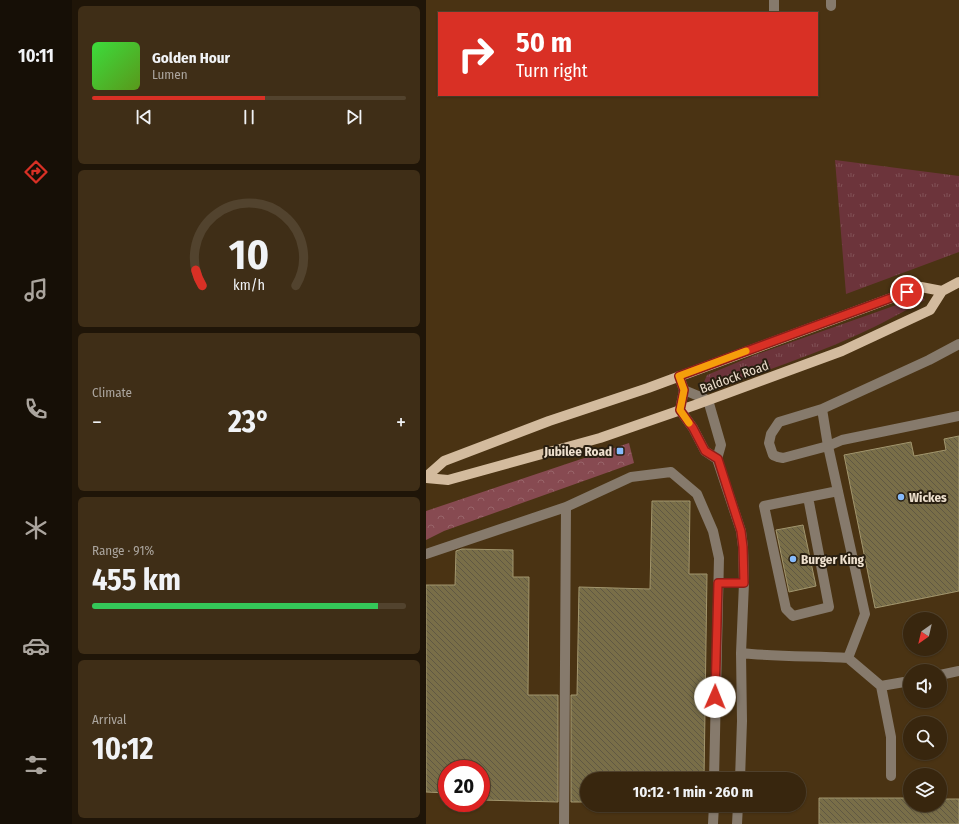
<!DOCTYPE html>
<html lang="en">
<head>
<meta charset="utf-8">
<style>
	:root { --surface:#38260e; --page:#3f2e17; --text:#f1f3f6; --muted:#aba59e; --line:#52432e; --accent:#d93025 }
	body { margin:0; font-family:"Fira Sans Condensed",sans-serif; background:var(--page); color:var(--text); height:100vh; display:flex; flex-direction:column; font-size:15px; white-space:nowrap }
	* { box-sizing:border-box; margin:0 }
	p { font-size:13px; color:var(--muted) }
	.icon { flex:none; width:22px; height:22px; fill:none; stroke:currentColor; stroke-width:2; stroke-linecap:round; stroke-linejoin:round }
	.map { position:relative; flex:1; overflow:hidden }
	.drawer { display:flex; flex-direction:column; gap:6px; padding:6px; background:#1f1508; width:354px }
	.drawer>* { flex:none }
	.banner { position:absolute; left:12px; top:12px; width:380px; height:84px; border-radius:0px; box-shadow:0 1px 3px #0004,0 0 0 1px var(--line); background:#d93025; color:#fff; overflow:hidden }
	.needle { width:26px; rotate:214deg }
	.tools { position:absolute; left:477px; top:612px; display:grid; gap:8px }
	.tools a { display:grid; place-items:center; width:44px; height:44px; border-radius:50%; background:var(--surface); box-shadow:0 1px 3px #0004,0 0 0 1px var(--line); font-size:20px }
	.speed { position:absolute; left:12px; top:760px; display:flex; gap:8px; font-size:20px; font-weight:700; text-align:center }
	.speed>* { display:grid; place-content:center; width:52px; height:52px; border-radius:50%; background:var(--surface); box-shadow:0 1px 3px #0004,0 0 0 1px var(--line); line-height:1 }
	.speed .limit { border:6px solid #d22; background:#fff; color:#111 }
	.pin { position:absolute; display:grid; place-items:center; width:34px; height:34px; color:#fff; margin:-17px; border:2px solid #fff; border-radius:50%; box-shadow:0 1px 4px #0007 }
	.me { position:absolute; width:44px; margin:-22px; rotate:1deg; stroke-linejoin:round; filter:drop-shadow(0 0 3px #0008) }
	.turn { display:flex; align-items:center; gap:14px; height:84px; padding:0 12px; font-size:18px }
	.turn .icon { width:52px; height:52px; stroke-width:2.5 }
	.turn b { display:block; font-size:28px; line-height:34px }
	.big { font-size:30px; font-weight:700; line-height:1.1 }
	.drawer .tile { flex:1; display:flex; flex-direction:column; justify-content:center; gap:6px; min-width:0; padding:0 14px; border-radius:6px; background:var(--page) }
	.drawer .dial { align-items:center; gap:0 }
	.dial svg { height:104px; overflow:visible; fill:none; stroke:var(--line); stroke-width:7; stroke-linecap:round; text-anchor:middle }
	.dial text { fill:var(--text); stroke:none }
	.song { display:flex; align-items:center; gap:12px }
	.cover { width:48px; height:48px; border-radius:6px; background:linear-gradient(135deg,hsl(120 70% 55%),hsl(90 70% 35%)) }
	.played { height:4px; border-radius:2px; background:linear-gradient(90deg,var(--accent) 55%,var(--line) 55%) }
	.keys { display:flex; justify-content:space-around; direction:ltr }
	.heat { display:flex; justify-content:space-between; align-items:center; font-size:22px; direction:ltr }
	.charge { height:6px; border-radius:3px; background:linear-gradient(90deg,#34c759 91%,var(--line) 0) }
	.trip { position:absolute; left:154px; top:772px; width:226px; height:40px; border-radius:20px; background:var(--surface); box-shadow:0 1px 3px #0004,0 0 0 1px var(--line); font-weight:700; line-height:40px; text-align:center }
	main { display:flex; flex:1; min-height:0 }
	.tab-bar { display:flex; flex-direction:column; width:72px; justify-content:space-around; align-items:center; background:#160f06; color:var(--muted) }
	.tab-bar .icon { width:28px; height:28px }
	.tab-bar .active { color:var(--accent) }
	.tab-bar b { font-size:18px; color:var(--text) }
	.map>svg:first-child { display:block }
</style>
</head>
<body>
<main>
<nav class="tab-bar">
<b>10:11</b>
<svg class="icon active" aria-label="directions" viewBox="0 0 24 24"><path d="M12 3l9 9-9 9-9-9zM9 14v-3h6M13 9l2 2-2 2"/></svg>
<svg class="icon" aria-label="music" viewBox="0 0 24 24"><path d="M9 18V5l10-2v13"/><circle cx="6" cy="18" r="3"/><circle cx="16" cy="16" r="3"/></svg>
<svg class="icon" aria-label="phone" viewBox="0 0 24 24"><path d="M5 4h4l2 5-3 2q2 4 5 5l2-3 5 2v4C11 20 4 13 5 4z"/></svg>
<svg class="icon" aria-label="climate" viewBox="0 0 24 24"><path d="M12 3v18M4 7l16 10M4 17L20 7"/></svg>
<svg class="icon" aria-label="car" viewBox="0 0 24 24"><path d="M5 17H2v-5l4-1 3-4h7l3 4 3 1v5h-3M9 17h6M6 11h13"/><circle cx="7" cy="17" r="2"/><circle cx="17" cy="17" r="2"/></svg>
<svg class="icon" aria-label="filters" viewBox="0 0 24 24"><path d="M4 7h16M4 17h16"/><circle cx="9" cy="7" r="2"/><circle cx="15" cy="17" r="2"/></svg>
</nav>
<section class="drawer">
<div class="tile">
<div class="song"><i class="cover"></i><div><b>Golden Hour</b><p>Lumen</p></div></div>
<div class="played"></div>
<div class="keys"><svg class="icon" aria-label="previous" viewBox="0 0 24 24"><path d="M18 5L8 12l10 7zM5 5v14"/></svg><svg class="icon" aria-label="pause" viewBox="0 0 24 24"><path d="M8 5v14M16 5v14"/></svg><svg class="icon" aria-label="next" viewBox="0 0 24 24"><path d="M6 5l10 7-10 7zM19 5v14"/></svg></div>
</div>
<div class="tile dial"><svg viewBox="0 0 100 80">
<path d="M14 69A42 42 0 1 1 86 69"/>
<path d="M14 69A42 42 0 0 1 9 57" stroke="#d93025"/>
<text x="50" y="56" font-size="32" font-weight="700">10</text>
<text x="50" y="72" font-size="11">km/h</text>
</svg></div>
<div class="tile"><p>Climate</p>
<div class="heat"><a>−</a><b class="big">23°</b><a>+</a></div>
</div>
<div class="tile"><p>Range · 91%</p><b class="big">455 km</b><div class="charge"></div></div>
<div class="tile"><p>Arrival</p><b class="big">10:12</b></div>
</section>
<div class="map">
<svg width="533" height="824" viewBox="0 0 533 824">
	<defs>
		<pattern id="grass-tufts" width="24" height="20" patternUnits="userSpaceOnUse"><rect width="24" height="20" fill="#6c343b"/><path d="M3 7l-1-3M5 7V3M7 7l1-3M15 17l-1-3M17 17v-4M19 17l1-3" fill="none" stroke="#815156"/></pattern>
		<pattern id="forest-crowns" width="20" height="18" patternUnits="userSpaceOnUse"><rect width="20" height="18" fill="#874a51"/><path d="M2 6a3 3 0 1 1 6 0M12 15a3 3 0 1 1 6 0" fill="none" stroke="#986469"/></pattern>
		<pattern id="building-back-hatch" width="6" height="6" patternUnits="userSpaceOnUse"><rect width="6" height="6" fill="#796e48"/><path d="M-1 5l2 2M0 0l6 6M5-1l2 2" fill="none" stroke="#605843"/></pattern>
	</defs>
	<rect width="100%" height="100%" fill="#4a3313"/>
	<!-- grass -->
	<path fill="url(#grass-tufts)" d="M409,160L533,176V252L420,294Z
		M496,296L499,300C476,312 454,325 431,335C385,356 336,372 288,389L281,388L278,382L281,375L329,355Z"/>
	<!-- forest -->
	<path fill="url(#forest-crowns)" d="M203,443L208,463L18,531L0,540V511Z"/>
	<!-- building -->
	<path fill="url(#building-back-hatch)" stroke="#a2966e" d="M533,436V591L449,608L418,455L485,442L488,456L520,450L518,439Z
		M226,501H264L263,574H281L278,779H161V802H145V695H151L153,587L224,589Z
		M377,525L390,586L363,592L350,530Z
		M36,549L87,550V577H103L102,695H132V802L55,800V769H21V793L0,792V585H29L30,551Z
		M393,798H484V805H514V799H533V824H393Z"/>
	<g fill="none" stroke-linecap="round" stroke-linejoin="round">
		<!-- minor -->
		<path stroke="#867a6c" stroke-width="10" d="M348,0V13
			M405,0V6
			M253,376L258,390L254,410L267,428L279,451L291,459
			M258,390L282,400L295,445L291,459L315,531L317,547L318,583L315,653L316,721L314,779
			M396,409L402,446L416,440L533,416
			M382,497L403,607L367,616L360,609L338,506L412,491
			M0,554L140,507L205,477L245,472L271,494L287,531L293,558L288,779
			M292,583H318
			M315,653C351,657 387,656 422,658
			M422,658L439,614L402,446L357,458L352,457L347,455L343,443L345,434L353,422L396,409L503,360L533,344
			M422,658L455,686L465,737V776
			M514,675L533,671
			M455,686L484,681
			M138,824L140,507
			M287,824L288,805
			M311,824L312,805"/>
		<!-- major -->
		<path stroke="#d3bb9e" stroke-width="10" d="M0,477L18,461L123,421L222,388L495,287L516,291
			M0,478L22,480L174,438L269,405L416,351L504,310L516,291L533,282"/>
	</g>
	<g fill="none" stroke-linecap="round" stroke-linejoin="round">
		<defs>
			<path id="route" d="M289,697L292,583H318L317,547L315,531L292,459L279,451L267,428L254,410L258,390L253,376L481,292"/>
		</defs>
		<!-- route casing -->
		<use href="#route" stroke="#8d1f18" stroke-width="10"/>
		<!-- route -->
		<use href="#route" stroke="#d93025" stroke-width="7"/>
		<!-- slow -->
		<path stroke="#f59e0b" stroke-width="7" d="M263,423L254,410L258,390L253,376L320,351"/>
	</g>
	<!-- markers -->
	<g fill="#86bbfb" stroke="#281e10" stroke-width="1.5">
		<rect x="190" y="447" width="8" height="8" rx="2"/>
		<circle cx="475" cy="497" r="4"/>
		<circle cx="367" cy="559" r="4"/>
	</g>
	<g text-anchor="middle" dominant-baseline="central" stroke-width="4" stroke-linejoin="round" paint-order="stroke">
		<!-- street labels -->
		<g font-size="13" fill="#eee0ce" stroke="#281e10">
			<text transform="translate(308 377) rotate(-20)">Baldock Road</text>
		</g>
		<!-- poi labels -->
		<g font-size="13" font-weight="bold" fill="#eee0ce" stroke="#281e10" text-anchor="start">
			<text x="186" y="451" text-anchor="end">Jubilee Road</text>
			<text x="483" y="497">Wickes</text>
			<text x="375" y="559">Burger King</text>
		</g>
	</g>
</svg>
<div class="tools">
<a><svg class="needle" viewBox="-14 -14 28 28"><path d="M0-13l5 13h-10z" fill="#e53935"/><path d="M0 13l5-13h-10z" fill="#aba59e"/></svg></a>
<a><svg class="icon" aria-label="sound" viewBox="0 0 24 24"><path d="M4 9h4l5-4v14l-5-4H4zM17 9q2 3 0 6"/></svg></a>
<a><svg class="icon" aria-label="search" viewBox="0 0 24 24"><circle cx="10" cy="10" r="6"/><path d="M15 15l6 6"/></svg></a>
<a><svg class="icon" aria-label="layers" viewBox="0 0 24 24"><path d="M12 4l9 5-9 5-9-5zM3 14l9 5 9-5"/></svg></a>
</div>
<div class="speed"><div class="limit">20</div></div>
<div class="pin" style="left:481px;top:292px;background:#d93025"><svg class="icon" aria-label="arrive" viewBox="0 0 24 24"><path d="M6 21V4h12l-3 4 3 4H6"/></svg></div>
<svg class="me" style="left:289px;top:697px" viewBox="-20 -20 40 40"><circle r="19" fill="#fff"/><path d="M0-13L10 11 0 6-10 11z" fill="#d93025"/></svg>
<div class="trip">10:12 · 1 min · 260 m</div>
<div class="banner">
<div class="turn"><svg class="icon" aria-label="right" viewBox="0 0 24 24"><path d="M7 20v-9h11M14 6l5 5-5 5"/></svg><div><b>50 m</b>Turn right</div></div>
</div>
</div>
</main>
</body>
</html>
